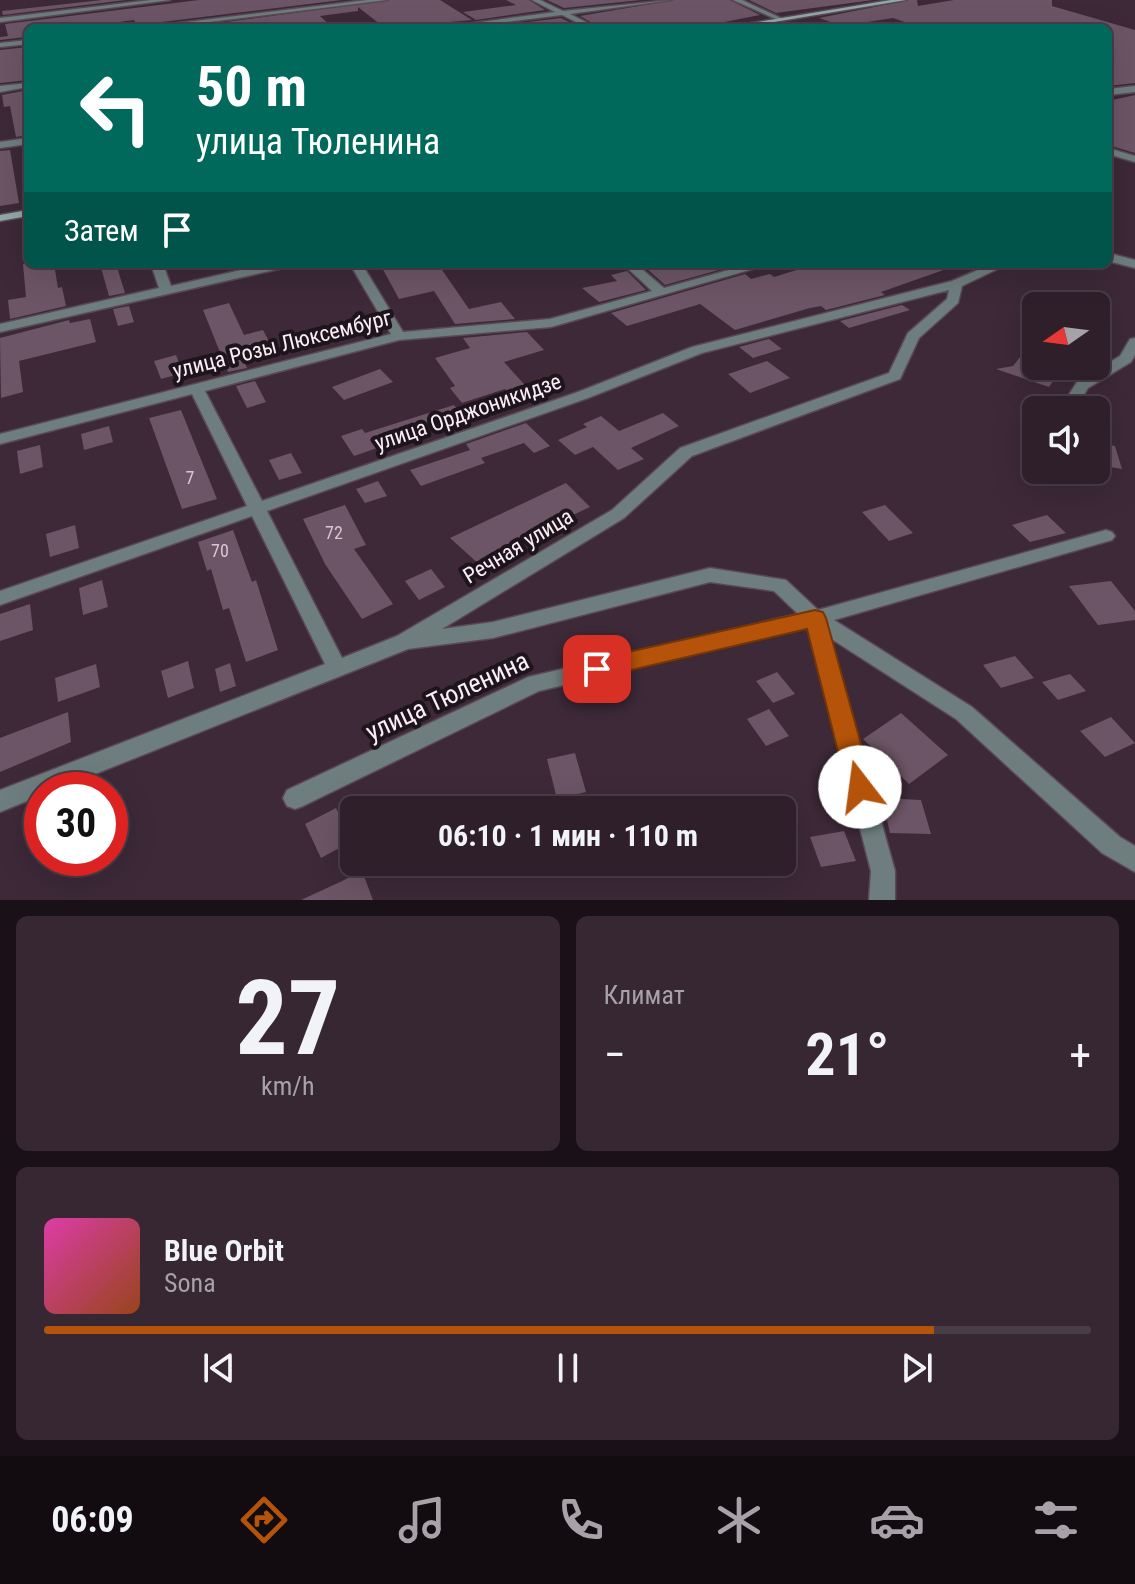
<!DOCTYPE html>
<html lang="ru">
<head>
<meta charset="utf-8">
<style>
	:root { --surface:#2e1f2a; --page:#362732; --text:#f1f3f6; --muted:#a7a2a8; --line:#493d47; --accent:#b45309 }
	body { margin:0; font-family:"Roboto Condensed",sans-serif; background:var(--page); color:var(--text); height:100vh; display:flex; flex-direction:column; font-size:30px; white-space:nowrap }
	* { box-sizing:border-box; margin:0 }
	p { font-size:26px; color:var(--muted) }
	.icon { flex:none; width:44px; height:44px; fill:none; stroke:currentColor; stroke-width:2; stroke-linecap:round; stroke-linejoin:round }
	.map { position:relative; height:900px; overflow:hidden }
	.details { display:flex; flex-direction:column; gap:16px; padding:16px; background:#191117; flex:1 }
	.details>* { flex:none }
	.hud { position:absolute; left:24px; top:24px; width:1088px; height:244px; border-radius:12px; box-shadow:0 8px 32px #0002,0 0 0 2px var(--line); background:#00695c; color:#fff; overflow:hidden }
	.needle { width:52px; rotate:256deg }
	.fabs { position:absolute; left:1022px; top:292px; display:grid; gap:16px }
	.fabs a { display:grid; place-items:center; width:88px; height:88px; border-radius:12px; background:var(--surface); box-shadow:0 8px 32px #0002,0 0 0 2px var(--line); font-size:40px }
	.speed { position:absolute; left:24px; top:772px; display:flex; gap:16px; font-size:40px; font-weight:700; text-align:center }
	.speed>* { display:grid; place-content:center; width:104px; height:104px; border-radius:50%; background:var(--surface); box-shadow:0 8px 32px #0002,0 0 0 2px var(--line); line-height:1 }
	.speed .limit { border:12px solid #d22; background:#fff; color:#111 }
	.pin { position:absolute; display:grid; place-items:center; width:68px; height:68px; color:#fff; margin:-34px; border-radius:16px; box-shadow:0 4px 12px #0006 }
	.me { position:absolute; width:88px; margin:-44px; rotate:345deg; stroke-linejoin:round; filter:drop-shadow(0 0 6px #0008) }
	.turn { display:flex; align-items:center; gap:28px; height:168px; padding:0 40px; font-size:36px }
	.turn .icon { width:104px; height:104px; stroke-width:2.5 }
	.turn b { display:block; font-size:56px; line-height:68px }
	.then { display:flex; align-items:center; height:76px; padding:0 40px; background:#0003; gap:16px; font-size:30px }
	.big { font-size:60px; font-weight:700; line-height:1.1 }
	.details .card { flex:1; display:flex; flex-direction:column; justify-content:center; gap:12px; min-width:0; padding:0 28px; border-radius:12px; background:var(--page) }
	.details .dial { align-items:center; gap:0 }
	.dial b { font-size:104px; line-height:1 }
	.song { display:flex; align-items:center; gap:24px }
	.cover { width:96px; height:96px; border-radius:12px; background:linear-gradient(135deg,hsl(320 70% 55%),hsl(20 70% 35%)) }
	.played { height:8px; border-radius:4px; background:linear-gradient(90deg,var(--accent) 85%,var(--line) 85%) }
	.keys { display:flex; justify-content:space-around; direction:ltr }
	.heat { display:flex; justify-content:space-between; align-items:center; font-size:44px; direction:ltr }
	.details .tiles { flex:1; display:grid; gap:16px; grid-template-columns:1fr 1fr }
	.card:last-child { grid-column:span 2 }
	.trip { position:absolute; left:340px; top:796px; width:456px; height:80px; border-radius:12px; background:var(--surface); box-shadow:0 8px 32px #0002,0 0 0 2px var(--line); font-weight:700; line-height:80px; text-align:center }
	.tabs { display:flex; height:128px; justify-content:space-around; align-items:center; background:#120c11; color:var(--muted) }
	.tabs .icon { width:56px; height:56px }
	.tabs .selected { color:var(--accent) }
	.tabs b { font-size:36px; color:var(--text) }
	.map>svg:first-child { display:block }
</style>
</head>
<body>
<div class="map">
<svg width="1135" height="900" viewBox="0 0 1135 900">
	<rect width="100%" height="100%" fill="#3d2938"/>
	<!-- building -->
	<path fill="#6c5566" d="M102,0H126L3,15L2,11Z
		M199,0H342L137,25L134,20L97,25L98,28H24L26,37L0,40V37L8,36L5,24Z
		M390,0H440L472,20L385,28L358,7V11L320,16L333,28L189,27Z
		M506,0H529L545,10L476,20L463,12L516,5Z
		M547,0H641L564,8Z
		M674,0H730L760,15L694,28H601L580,16Z
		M749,0H873L776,13Z
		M909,0H917L918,6L954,0H1052V6L1135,30V83L1108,86V28H922L893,18L842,26L819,18Z
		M561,18L581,28H562L554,23L488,27Z
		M28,47V80L0,83V50Z
		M28,90V135L16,137L10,106L4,107L2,95Z
		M1135,95V153L1108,145V101Z
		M10,150L19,203L0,206V151Z
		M23,264H54L58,288L62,287L66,306L10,319L8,300L26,297Z
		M100,264H116L125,293L109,296Z
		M380,264H438L469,309L501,302L515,319L455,324L434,291L399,299Z
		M661,264H730L733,266L665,285L645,267Z
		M816,264L955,266L881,292L885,295L826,310L821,306L810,308L735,330L700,304L627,326L611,313L745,274L751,279L770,274L774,277Z
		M627,271L646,290L599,302L582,288L617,281L611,275Z
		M229,303L244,335L263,330L275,353L244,361L247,368L228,372L203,310Z
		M902,305L910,310L849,328L840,321Z
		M129,306L134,322L118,326L113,309Z
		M90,319L96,342L19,361L23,392L1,398L0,338L69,320L70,323Z
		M527,332L544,350L504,362L534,395L516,401L505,389L462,403L450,388L455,386L435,358L470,348L463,338Z
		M1036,337V366H1063L1049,387L996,369L1013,366Z
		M769,339L782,349L753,358L739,347Z
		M176,355L183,373L161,379L154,361Z
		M767,361L790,378L750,393L728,374Z
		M380,369L393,382L344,400L332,387Z
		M255,381L266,402L247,408L236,386Z
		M454,405L464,418L354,456L341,436L362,429L365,433Z
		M181,410L217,499L182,509L149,418Z
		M663,413L679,426L631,448L644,459L618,470L593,447L575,455L558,440L587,427L583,424L601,416L619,431Z
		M526,423L550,446L534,453L524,443L481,458L485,463L421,486L410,470L470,450L466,444Z
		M109,426L113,442L84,450L81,434Z
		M1096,443L1115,446L1122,469L1099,465Z
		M40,445L43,467L20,474L17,451Z
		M291,453L302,473L279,480L269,460Z
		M378,481L387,496L365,503L356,489Z
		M566,483L590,507L558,522L561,524L525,538L481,566L450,538Z
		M345,505L366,545L354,549L393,604L362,619L325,564L303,519Z
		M885,505L913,533L889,541L862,512Z
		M1047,515L1066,533L1030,542L1012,525Z
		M75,525L79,548L50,557L46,534Z
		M233,530L252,582L256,580L278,650L246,662L229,608L223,610L211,569L207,571L198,542Z
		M431,569L445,587L419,600L405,581Z
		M102,580L108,607L83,615L79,588Z
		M1111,581L1135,611V620L1098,625L1069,586Z
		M30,604L33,630L0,641V614Z
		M1015,656L1034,678L1001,688L983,665Z
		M188,661L194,688L168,698L161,671Z
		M230,663L236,686L220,692L215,669Z
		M96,664L100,687L58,702L55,678Z
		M777,672L795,694L773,703L756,681Z
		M1070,674L1086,691L1058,700L1042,682Z
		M769,709L789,736L766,746L747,719Z
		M68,712L71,742L0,772V738Z
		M901,713L948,755L909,784L863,739Z
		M1111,717L1135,743L1105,757L1080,731Z
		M575,753L586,792L557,799L547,759Z
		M882,798L921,800L931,834L890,833Z
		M336,808L352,841L321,858L305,824Z
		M844,831L856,861L821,867L810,837Z
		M362,871L373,900H301L340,882Z"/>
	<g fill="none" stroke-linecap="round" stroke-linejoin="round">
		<defs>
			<path id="minor" d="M151,0H170L0,22V18Z
				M367,0H387L160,28H138Z
				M532,0H540L563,11L671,0L570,14L598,28H588L562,15L458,28H437L555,12Z
				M733,0H742L783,19L778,20Z
				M28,40V44L0,47V43Z
				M28,83V87L0,92V86Z
				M1135,86V92L1108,95V89Z
				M28,138V144L0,148V142Z
				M1108,148L1135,156V162L1108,154Z
				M1108,253L1135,260V268L1108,261Z
				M151,264H163L171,286L267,264H289L283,268L0,332V324L159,288Z
				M350,264H362L403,332L550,319L652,291L623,264H636L664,288L750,264H770L551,327L399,340L205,391L262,501L578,392L692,347L952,281L992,264H1008L962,286L958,303L919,338L900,379L692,456L624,518L442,629L493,622L710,568L786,580L818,610L1106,530L1112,532L1115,536L1112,540L834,620L972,707L1120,837L1135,846V872L1102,853L956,719L830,638L895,871V900H869L871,871L808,627L539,691L303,806L295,809L287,806L283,798L287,790L528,677L798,614L774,591L710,582L493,638L408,649L55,790H42V795L0,812V790L325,664L252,516L0,605V591L247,506L192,394L0,444V434L391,334ZM949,290L947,299L908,333L889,373L680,448L612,510L397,636L342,658L267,511L588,398L702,353Z
				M1135,338V355L1131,362L1088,388L1075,410H1059L1077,382L1120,356L1130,339Z"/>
			<path id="secondary" d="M891,0H906L738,28H721Z
				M28,210V216L0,221V215Z"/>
		</defs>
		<!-- minor casing -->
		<use href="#minor" stroke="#5b4857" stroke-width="3"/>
		<!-- secondary casing -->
		<use href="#secondary" stroke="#5b4857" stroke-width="3"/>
		<!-- minor -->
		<use href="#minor" fill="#6e7d7d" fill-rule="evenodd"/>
		<!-- secondary -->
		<use href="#secondary" fill="#90a8a8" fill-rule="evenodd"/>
	</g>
	<!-- route -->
	<path fill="#b45309" stroke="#753606" stroke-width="2" d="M815,610L823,612L826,618L873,787L869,795L860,799L851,795L847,787L807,629L597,678L589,676L585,669L589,662L597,659Z"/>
	<g text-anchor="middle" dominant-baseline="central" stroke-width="8" stroke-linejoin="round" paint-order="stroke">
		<!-- number labels -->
		<g font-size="18" fill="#d7c7d3">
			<text x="190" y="477">7</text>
			<text x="334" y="532">72</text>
			<text x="220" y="550">70</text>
		</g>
		<!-- street labels -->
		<g font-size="22" fill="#fbedf7" stroke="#1e151c">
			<text transform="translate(282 344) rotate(-14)">улица Розы Люксембург</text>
			<text transform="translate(468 412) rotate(-19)">улица Орджоникидзе</text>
			<text transform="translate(518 546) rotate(-31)">Речная улица</text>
		</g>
		<!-- near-street labels -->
		<g font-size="26" fill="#fbedf7" stroke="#1e151c">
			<text transform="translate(447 696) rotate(-25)">улица Тюленина</text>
		</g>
	</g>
</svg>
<div class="fabs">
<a><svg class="needle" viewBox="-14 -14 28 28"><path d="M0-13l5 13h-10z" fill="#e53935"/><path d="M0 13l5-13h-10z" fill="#a7a2a8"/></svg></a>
<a><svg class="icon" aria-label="sound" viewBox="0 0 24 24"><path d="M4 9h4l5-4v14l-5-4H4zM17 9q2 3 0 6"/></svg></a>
</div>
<div class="speed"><div class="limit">30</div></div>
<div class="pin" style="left:597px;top:669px;background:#d93025"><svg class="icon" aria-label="arrive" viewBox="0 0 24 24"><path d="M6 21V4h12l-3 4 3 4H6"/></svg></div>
<svg class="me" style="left:860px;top:787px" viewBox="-20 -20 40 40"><circle r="19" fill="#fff"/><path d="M0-13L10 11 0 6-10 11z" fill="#b45309"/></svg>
<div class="trip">06:10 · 1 мин · 110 m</div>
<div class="hud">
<div class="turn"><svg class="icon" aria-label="left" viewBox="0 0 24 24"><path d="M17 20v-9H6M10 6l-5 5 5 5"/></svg><div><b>50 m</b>улица Тюленина</div></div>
<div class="then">Затем<svg class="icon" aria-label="arrive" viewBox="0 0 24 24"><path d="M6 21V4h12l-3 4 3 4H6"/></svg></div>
</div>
</div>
<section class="details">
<div class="tiles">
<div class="card dial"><b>27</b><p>km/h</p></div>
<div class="card"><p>Климат</p>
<div class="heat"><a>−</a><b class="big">21°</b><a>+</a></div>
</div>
<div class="card">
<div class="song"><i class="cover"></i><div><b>Blue Orbit</b><p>Sona</p></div></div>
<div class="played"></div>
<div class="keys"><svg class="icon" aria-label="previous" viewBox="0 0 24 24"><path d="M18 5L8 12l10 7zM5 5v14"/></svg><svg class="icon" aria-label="pause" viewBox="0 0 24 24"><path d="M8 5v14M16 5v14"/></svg><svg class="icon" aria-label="next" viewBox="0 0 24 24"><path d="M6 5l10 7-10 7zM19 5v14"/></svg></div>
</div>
</div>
</section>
<nav class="tabs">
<b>06:09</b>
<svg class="icon selected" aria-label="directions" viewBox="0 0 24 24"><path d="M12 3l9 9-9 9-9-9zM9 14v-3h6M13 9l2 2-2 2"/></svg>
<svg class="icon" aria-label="music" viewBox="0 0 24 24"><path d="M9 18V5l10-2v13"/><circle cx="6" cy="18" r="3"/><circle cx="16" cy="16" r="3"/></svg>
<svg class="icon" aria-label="phone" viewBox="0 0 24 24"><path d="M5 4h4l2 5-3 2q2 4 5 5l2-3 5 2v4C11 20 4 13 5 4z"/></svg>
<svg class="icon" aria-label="climate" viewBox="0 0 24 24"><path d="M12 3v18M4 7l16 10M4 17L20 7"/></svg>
<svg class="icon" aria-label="car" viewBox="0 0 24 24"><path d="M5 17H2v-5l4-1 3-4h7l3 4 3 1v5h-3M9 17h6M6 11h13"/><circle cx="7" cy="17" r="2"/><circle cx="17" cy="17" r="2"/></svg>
<svg class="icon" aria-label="filters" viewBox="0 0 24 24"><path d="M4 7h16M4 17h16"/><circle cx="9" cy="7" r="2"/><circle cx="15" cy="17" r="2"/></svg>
</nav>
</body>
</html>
